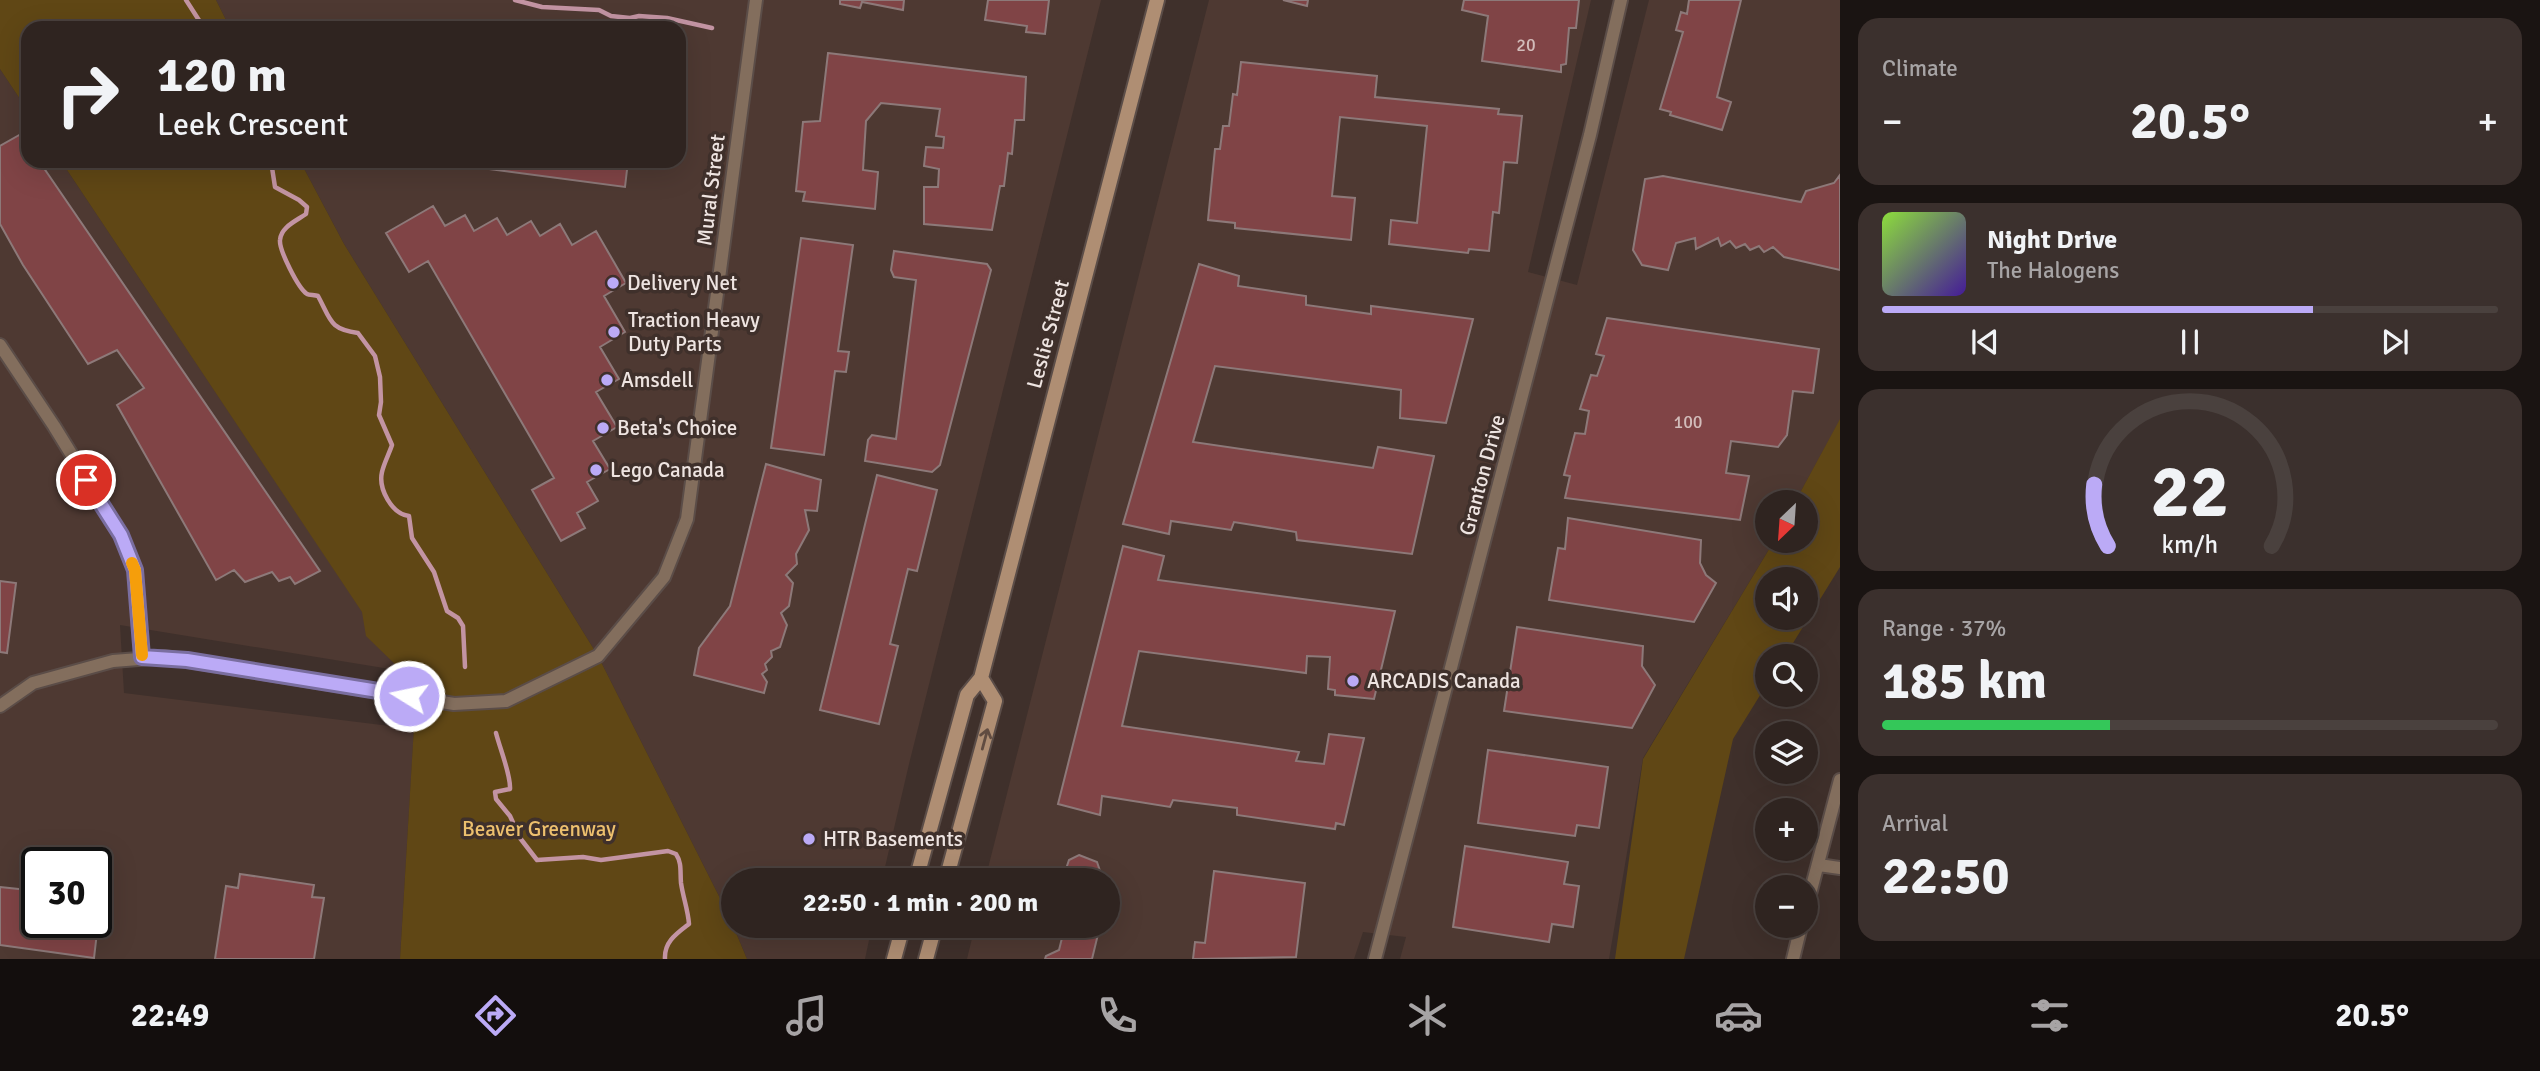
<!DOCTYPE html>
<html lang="en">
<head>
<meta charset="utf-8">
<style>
	:root { --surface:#2f2420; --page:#3b302d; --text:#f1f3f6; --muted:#a7a4a5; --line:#4a413e; --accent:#bbaaf6 }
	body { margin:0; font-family:Signika,sans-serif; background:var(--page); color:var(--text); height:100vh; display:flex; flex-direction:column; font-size:26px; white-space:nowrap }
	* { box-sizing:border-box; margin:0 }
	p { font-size:23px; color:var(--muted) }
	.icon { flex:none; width:38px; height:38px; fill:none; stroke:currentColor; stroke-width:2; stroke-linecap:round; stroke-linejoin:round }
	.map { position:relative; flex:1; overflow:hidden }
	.side { display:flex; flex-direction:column; gap:18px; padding:18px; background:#1a1412; width:700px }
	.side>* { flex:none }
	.hud { position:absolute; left:21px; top:21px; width:665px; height:147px; border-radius:21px; box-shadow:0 7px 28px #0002,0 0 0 2px var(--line); background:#2f2420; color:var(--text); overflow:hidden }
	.needle { width:46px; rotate:205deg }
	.fabs { position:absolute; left:1755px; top:490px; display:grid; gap:14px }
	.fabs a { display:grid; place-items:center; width:63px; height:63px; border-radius:50%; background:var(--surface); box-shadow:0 7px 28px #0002,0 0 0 2px var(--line); font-size:35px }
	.speed { position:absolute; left:21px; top:847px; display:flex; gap:14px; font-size:35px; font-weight:700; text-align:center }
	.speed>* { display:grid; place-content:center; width:91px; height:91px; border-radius:50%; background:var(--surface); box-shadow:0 7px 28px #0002,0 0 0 2px var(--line); line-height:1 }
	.speed .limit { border:4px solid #111; border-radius:10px; background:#fff; color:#111 }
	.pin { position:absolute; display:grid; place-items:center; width:60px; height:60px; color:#fff; margin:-30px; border:4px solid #fff; border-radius:50%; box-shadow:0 2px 7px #0007 }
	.me { position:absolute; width:77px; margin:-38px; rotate:280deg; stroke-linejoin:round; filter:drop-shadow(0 0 5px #0008) }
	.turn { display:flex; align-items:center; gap:24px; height:147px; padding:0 21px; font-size:32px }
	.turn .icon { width:91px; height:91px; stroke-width:2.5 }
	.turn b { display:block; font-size:49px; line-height:60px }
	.big { font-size:52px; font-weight:700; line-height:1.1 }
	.side .card { flex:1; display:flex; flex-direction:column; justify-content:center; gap:10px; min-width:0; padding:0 24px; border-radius:21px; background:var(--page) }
	.side .dial { align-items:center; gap:0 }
	.dial svg { height:182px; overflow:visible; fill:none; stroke:var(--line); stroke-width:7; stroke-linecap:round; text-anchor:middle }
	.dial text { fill:var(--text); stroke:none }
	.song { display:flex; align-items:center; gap:21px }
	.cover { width:84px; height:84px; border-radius:10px; background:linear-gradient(135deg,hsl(90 70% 55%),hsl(260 70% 35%)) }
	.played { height:7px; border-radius:4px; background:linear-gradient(90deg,var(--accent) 70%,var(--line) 70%) }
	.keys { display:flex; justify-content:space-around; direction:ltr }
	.heat { display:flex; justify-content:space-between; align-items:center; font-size:38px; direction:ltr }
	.charge { height:10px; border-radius:5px; background:linear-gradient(90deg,#34c759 37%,var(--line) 0) }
	.trip { position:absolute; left:721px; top:868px; width:399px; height:70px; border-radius:35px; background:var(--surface); box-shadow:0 7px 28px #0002,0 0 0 2px var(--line); font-weight:700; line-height:70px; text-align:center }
	.menu { display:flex; height:112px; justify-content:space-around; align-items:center; background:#130e0d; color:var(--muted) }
	.menu .icon { width:49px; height:49px }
	.menu .selected { color:var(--accent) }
	.menu b { font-size:32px; color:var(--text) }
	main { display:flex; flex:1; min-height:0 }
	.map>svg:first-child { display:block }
</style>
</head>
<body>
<main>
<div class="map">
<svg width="1840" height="959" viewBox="0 0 1840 959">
	<rect width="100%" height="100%" fill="#3f302b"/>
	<!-- built -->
	<path fill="#4e3932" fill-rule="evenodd" d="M216,0H1101L909,764L882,880H733V926H872L865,959H747L729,916L598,656L344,244L300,161H679V28H230Z
		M1209,0H1591L1528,272L1577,285L1649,0H1840V420L1795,502H1768V541H1774L1643,758L1609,959H1400L1406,937L1363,932L1354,959H967L975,926H1108V880H985Z
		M0,69L28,111V161H61L402,671L120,625L124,693L414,729L400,959H0ZM37,863H96V922H37Z"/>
	<!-- green -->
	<path fill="#604715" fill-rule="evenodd" d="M0,0H216L230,28H28V111L0,69Z
		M61,161H300L344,244L598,656L729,916L747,959H400L416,693L400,669L366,636L362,612Z
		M1840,419V567L1785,656H1768L1767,684L1733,739L1684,959H1615L1643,759L1774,541H1806V502H1795ZM1768,579H1806V618H1768Z"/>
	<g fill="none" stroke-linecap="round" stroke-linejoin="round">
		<!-- stream -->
		<path stroke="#c394a3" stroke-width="4.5" d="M186,0L204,28
			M515,0L542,7L599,10L611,16L630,18L639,16L667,18L712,28
			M271,161L275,187L299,200L307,207L306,214C296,221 281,227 280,240C279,250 298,288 307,294C309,295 315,295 318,296C331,320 329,329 358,333L375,356L380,377L381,402L379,415L392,445C389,454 384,463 382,472C378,489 392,514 409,516L412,538L434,572L447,611L458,618L463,626L465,667
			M496,733C500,749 511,775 510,789L495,792L496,799L510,816L520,838L537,860L583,857L601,860L668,851L676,854C682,863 680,872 681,883C683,897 688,910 689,924C676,934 664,942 665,959"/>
	</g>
	<!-- building -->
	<path fill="#804446" stroke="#8d7979" stroke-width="2" d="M840,0H904L903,10L862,2L860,8L840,4Z
		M988,0H1049L1045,34L1026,32L1027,26L985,20Z
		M1283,0H1308L1307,6Z
		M1464,0H1579L1576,28H1569L1566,64L1561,65V72L1482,61L1488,16L1462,10Z
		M1689,0H1741L1717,97L1731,102L1722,130L1670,115L1671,112L1660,109L1683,32L1676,30L1681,12L1687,14Z
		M828,53L1026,77L1024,120H1015L1012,154L1008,153L1004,186H1000L992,230L924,224V187H938L939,169L924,166L926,147L943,148L944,137L936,136L940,109L881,103L866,121L863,170L878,172L875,209L803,201L805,192L796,191L803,122L820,121Z
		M1241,62L1377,76L1375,97L1499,109L1498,114L1522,116L1517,163L1504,162L1499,213L1493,212L1489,251L1469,249L1468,253L1389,244L1391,220L1417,223L1427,126L1340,117L1332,196L1355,198L1351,240L1235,228V223L1208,220L1215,149H1220L1223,126H1229L1233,94L1237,95Z
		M21,134L28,145V161H39L320,571L295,584L290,577L279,581L272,572L245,582L234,570L216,580L117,405L144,388L117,350L88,364L23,265L0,224V146Z
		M428,161H628L625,187Z
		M1840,175V270L1784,257L1773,247L1764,252L1759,246L1750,250L1745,244L1736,248L1730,241L1721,246L1718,238L1696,249L1695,238L1676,243L1668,270L1642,265L1633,250L1645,179L1663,176L1801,202L1806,191L1834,183Z
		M433,206L445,226L465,215L474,231L497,218L507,235L531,221L540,236L560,224L572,245L596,231L626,283L604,296L625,332L600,347L619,379L596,392L617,427L593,441L610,469L587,482L598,501L577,513L585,528L561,541L532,490L554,478L428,261L409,272L386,233Z
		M801,238L853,245L838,351L849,352L846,372L835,371L824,455L771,448Z
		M894,251L987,264L991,270L940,465L932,472L865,461L868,440L872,435L896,439L916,280L894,277L891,270Z
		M1199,264L1239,276L1238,286L1306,296V305L1371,314V306L1473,319L1446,423L1400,418L1401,390L1215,366L1193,442L1373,468L1378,447L1434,456L1412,554L1297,540L1296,532L1234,522L1231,530L1171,521L1169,534L1123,524Z
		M1607,318L1819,349L1813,393L1793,391L1787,435L1778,447L1731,441L1726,473L1749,476L1740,520L1565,498L1570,476L1564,475L1575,433L1585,434L1589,411L1580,409L1591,375L1597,376L1604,356L1596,354Z
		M766,464L821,480L817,511L805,510L809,530L796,554L797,564L786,575L793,583L789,606L781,613L787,625L780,647L771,651L772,657L765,664L767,670L762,674L767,682L764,693L694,675L699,648L730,606Z
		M877,475L937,490L917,571L908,569L890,644L898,646L879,724L820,710Z
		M1568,518L1701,540L1700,563L1706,575L1716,583L1694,622L1549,600L1558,548L1565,549Z
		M1123,546L1164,556L1158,580L1395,611L1374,699L1335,695V690L1328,689L1330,657L1307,656L1306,673L1139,651L1122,726L1299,752L1296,761L1324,764L1329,734L1364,738L1344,825L1336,823L1335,829L1237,815V808L1173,800L1170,807L1102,796L1100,815L1058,804Z
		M0,581L16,583L7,653L0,652Z
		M1517,627L1643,646L1642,666L1655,685L1632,728L1504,711Z
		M1488,750L1608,767L1599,828L1577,825L1575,836L1478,823Z
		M1465,846L1568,862L1564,884L1579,886L1573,927L1552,924L1549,942L1453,927Z
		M1079,855L1097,862L1103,880L1063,878L1069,860Z
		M1214,871L1305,883L1296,957L1193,959L1195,942L1205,943Z
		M240,874L314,885L312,897L324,898L314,959H215L226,886L238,888Z
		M0,887L37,891V922H96V915H99L94,958L0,945Z
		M1065,926H1100L1092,959H1045L1046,956L1059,950Z"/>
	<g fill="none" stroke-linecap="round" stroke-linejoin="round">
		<defs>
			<path id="minor" d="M0,345L54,426L121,535L135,570L142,657
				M0,706L33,683L113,661L164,657L454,704L506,701L598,656L664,577L687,519L756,0
				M1819,865L1840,868
				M1806,909L1840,780
				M1375,959L1590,135L1621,0
				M1793,959L1801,926"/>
			<path id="secondary" d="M916,880L967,695L981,678L1157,0
				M946,880L995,701L981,678
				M894,959L903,926
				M926,959L935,926"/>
		</defs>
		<!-- minor casing -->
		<use href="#minor" stroke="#5b4d48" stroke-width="16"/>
		<!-- secondary casing -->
		<use href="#secondary" stroke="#5b4d48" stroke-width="18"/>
		<!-- minor -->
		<use href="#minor" stroke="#836e5d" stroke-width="12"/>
		<!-- secondary -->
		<use href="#secondary" stroke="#af8e73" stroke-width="14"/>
	</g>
	<!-- one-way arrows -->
	<defs><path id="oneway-shaft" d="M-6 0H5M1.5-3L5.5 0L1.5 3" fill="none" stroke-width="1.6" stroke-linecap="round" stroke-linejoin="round" transform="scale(1.75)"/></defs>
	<use stroke="#614c41" href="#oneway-shaft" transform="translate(985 739) rotate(-75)"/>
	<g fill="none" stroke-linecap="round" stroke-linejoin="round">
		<defs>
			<path id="route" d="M86,480L121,535L135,570L142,657L187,660L409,696"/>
		</defs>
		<!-- route casing -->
		<use href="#route" stroke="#7a6ea0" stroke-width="18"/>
		<!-- route -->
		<use href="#route" stroke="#bbaaf6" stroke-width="12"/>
		<!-- slow -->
		<path stroke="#f59e0b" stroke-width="12" d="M132,563L135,570L142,655"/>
	</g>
	<!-- markers -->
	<g fill="#bbaaf6" stroke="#3f302b" stroke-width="2.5">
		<circle cx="613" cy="283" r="7"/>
		<circle cx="614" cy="332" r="7"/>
		<circle cx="607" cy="380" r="7"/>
		<circle cx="603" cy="428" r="7"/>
		<circle cx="596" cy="470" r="7"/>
		<circle cx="1353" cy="681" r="7"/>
		<circle cx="809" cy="839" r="7"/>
	</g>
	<g text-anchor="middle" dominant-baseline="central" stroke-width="7" stroke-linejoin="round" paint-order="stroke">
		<!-- number labels -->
		<g font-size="18" fill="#d2bcba">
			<text x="1526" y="45">20</text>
			<text x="1688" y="422">100</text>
		</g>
		<!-- street labels -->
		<g font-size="21" fill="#eee4e1" stroke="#3f302b">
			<text transform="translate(711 190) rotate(-83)">Mural Street</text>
			<text transform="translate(1048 334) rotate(-75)">Leslie Street</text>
			<text transform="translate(1482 475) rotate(-75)">Granton Drive</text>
		</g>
		<!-- poi labels -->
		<g font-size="21" fill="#eee4e1" stroke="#3f302b" text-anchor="start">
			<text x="627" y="283">Delivery Net</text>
			<text x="628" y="320">Traction Heavy<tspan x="628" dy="24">Duty Parts</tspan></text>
			<text x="621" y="380">Amsdell</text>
			<text x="617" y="428">Beta's Choice</text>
			<text x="610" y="470">Lego Canada</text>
			<text x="1367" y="681">ARCADIS Canada</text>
			<text x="823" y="839">HTR Basements</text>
		</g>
		<!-- park labels -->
		<g font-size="21" fill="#edc06e" stroke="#3f302b">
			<text x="539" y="829">Beaver Greenway</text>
		</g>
	</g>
</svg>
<div class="fabs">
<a><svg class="needle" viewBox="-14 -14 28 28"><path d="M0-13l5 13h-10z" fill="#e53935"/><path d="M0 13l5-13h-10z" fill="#a7a4a5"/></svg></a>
<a><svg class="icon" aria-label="sound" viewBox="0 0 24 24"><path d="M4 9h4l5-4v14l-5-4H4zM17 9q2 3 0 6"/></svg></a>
<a><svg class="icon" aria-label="search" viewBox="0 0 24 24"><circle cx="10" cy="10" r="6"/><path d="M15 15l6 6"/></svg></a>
<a><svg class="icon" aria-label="layers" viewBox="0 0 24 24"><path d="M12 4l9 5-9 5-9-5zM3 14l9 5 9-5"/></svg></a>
<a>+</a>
<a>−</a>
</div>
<div class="speed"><div class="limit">30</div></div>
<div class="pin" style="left:86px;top:480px;background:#d93025"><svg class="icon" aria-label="arrive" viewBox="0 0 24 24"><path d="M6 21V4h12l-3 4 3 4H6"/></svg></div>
<svg class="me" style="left:409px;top:696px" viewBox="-20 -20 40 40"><circle r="17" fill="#bbaaf6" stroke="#fff" stroke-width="3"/><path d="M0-11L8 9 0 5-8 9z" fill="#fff"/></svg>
<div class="trip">22:50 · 1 min · 200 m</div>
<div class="hud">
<div class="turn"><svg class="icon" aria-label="right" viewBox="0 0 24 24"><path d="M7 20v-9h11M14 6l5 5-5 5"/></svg><div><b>120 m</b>Leek Crescent</div></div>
</div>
</div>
<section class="side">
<div class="card"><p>Climate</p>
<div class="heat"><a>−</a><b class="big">20.5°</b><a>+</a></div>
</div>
<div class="card">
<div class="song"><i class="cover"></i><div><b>Night Drive</b><p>The Halogens</p></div></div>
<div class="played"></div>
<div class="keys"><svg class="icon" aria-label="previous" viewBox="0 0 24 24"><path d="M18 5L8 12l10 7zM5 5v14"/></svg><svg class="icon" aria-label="pause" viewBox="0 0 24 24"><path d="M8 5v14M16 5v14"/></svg><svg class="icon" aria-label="next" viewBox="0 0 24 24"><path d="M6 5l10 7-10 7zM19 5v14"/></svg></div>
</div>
<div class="card dial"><svg viewBox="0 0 100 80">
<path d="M14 69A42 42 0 1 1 86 69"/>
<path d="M14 69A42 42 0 0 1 8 42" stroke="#bbaaf6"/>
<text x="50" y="56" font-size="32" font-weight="700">22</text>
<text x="50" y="72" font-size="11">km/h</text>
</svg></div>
<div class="card"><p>Range · 37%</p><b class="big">185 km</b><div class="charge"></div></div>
<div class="card"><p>Arrival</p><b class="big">22:50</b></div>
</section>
</main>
<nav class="menu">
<b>22:49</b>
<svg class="icon selected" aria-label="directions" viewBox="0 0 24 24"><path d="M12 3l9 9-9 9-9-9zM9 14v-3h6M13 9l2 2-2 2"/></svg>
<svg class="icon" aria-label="music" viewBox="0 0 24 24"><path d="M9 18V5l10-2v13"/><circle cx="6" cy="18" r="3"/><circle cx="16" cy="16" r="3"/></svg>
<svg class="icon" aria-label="phone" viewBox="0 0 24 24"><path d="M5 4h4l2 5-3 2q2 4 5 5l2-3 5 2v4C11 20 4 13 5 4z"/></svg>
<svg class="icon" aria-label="climate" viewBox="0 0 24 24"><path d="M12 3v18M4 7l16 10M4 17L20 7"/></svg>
<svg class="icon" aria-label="car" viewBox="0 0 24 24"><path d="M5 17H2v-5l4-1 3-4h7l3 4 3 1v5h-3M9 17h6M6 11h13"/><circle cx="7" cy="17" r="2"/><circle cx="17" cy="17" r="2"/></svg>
<svg class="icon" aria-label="filters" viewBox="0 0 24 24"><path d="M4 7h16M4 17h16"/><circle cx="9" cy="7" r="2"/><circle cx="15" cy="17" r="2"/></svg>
<b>20.5°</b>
</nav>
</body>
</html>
